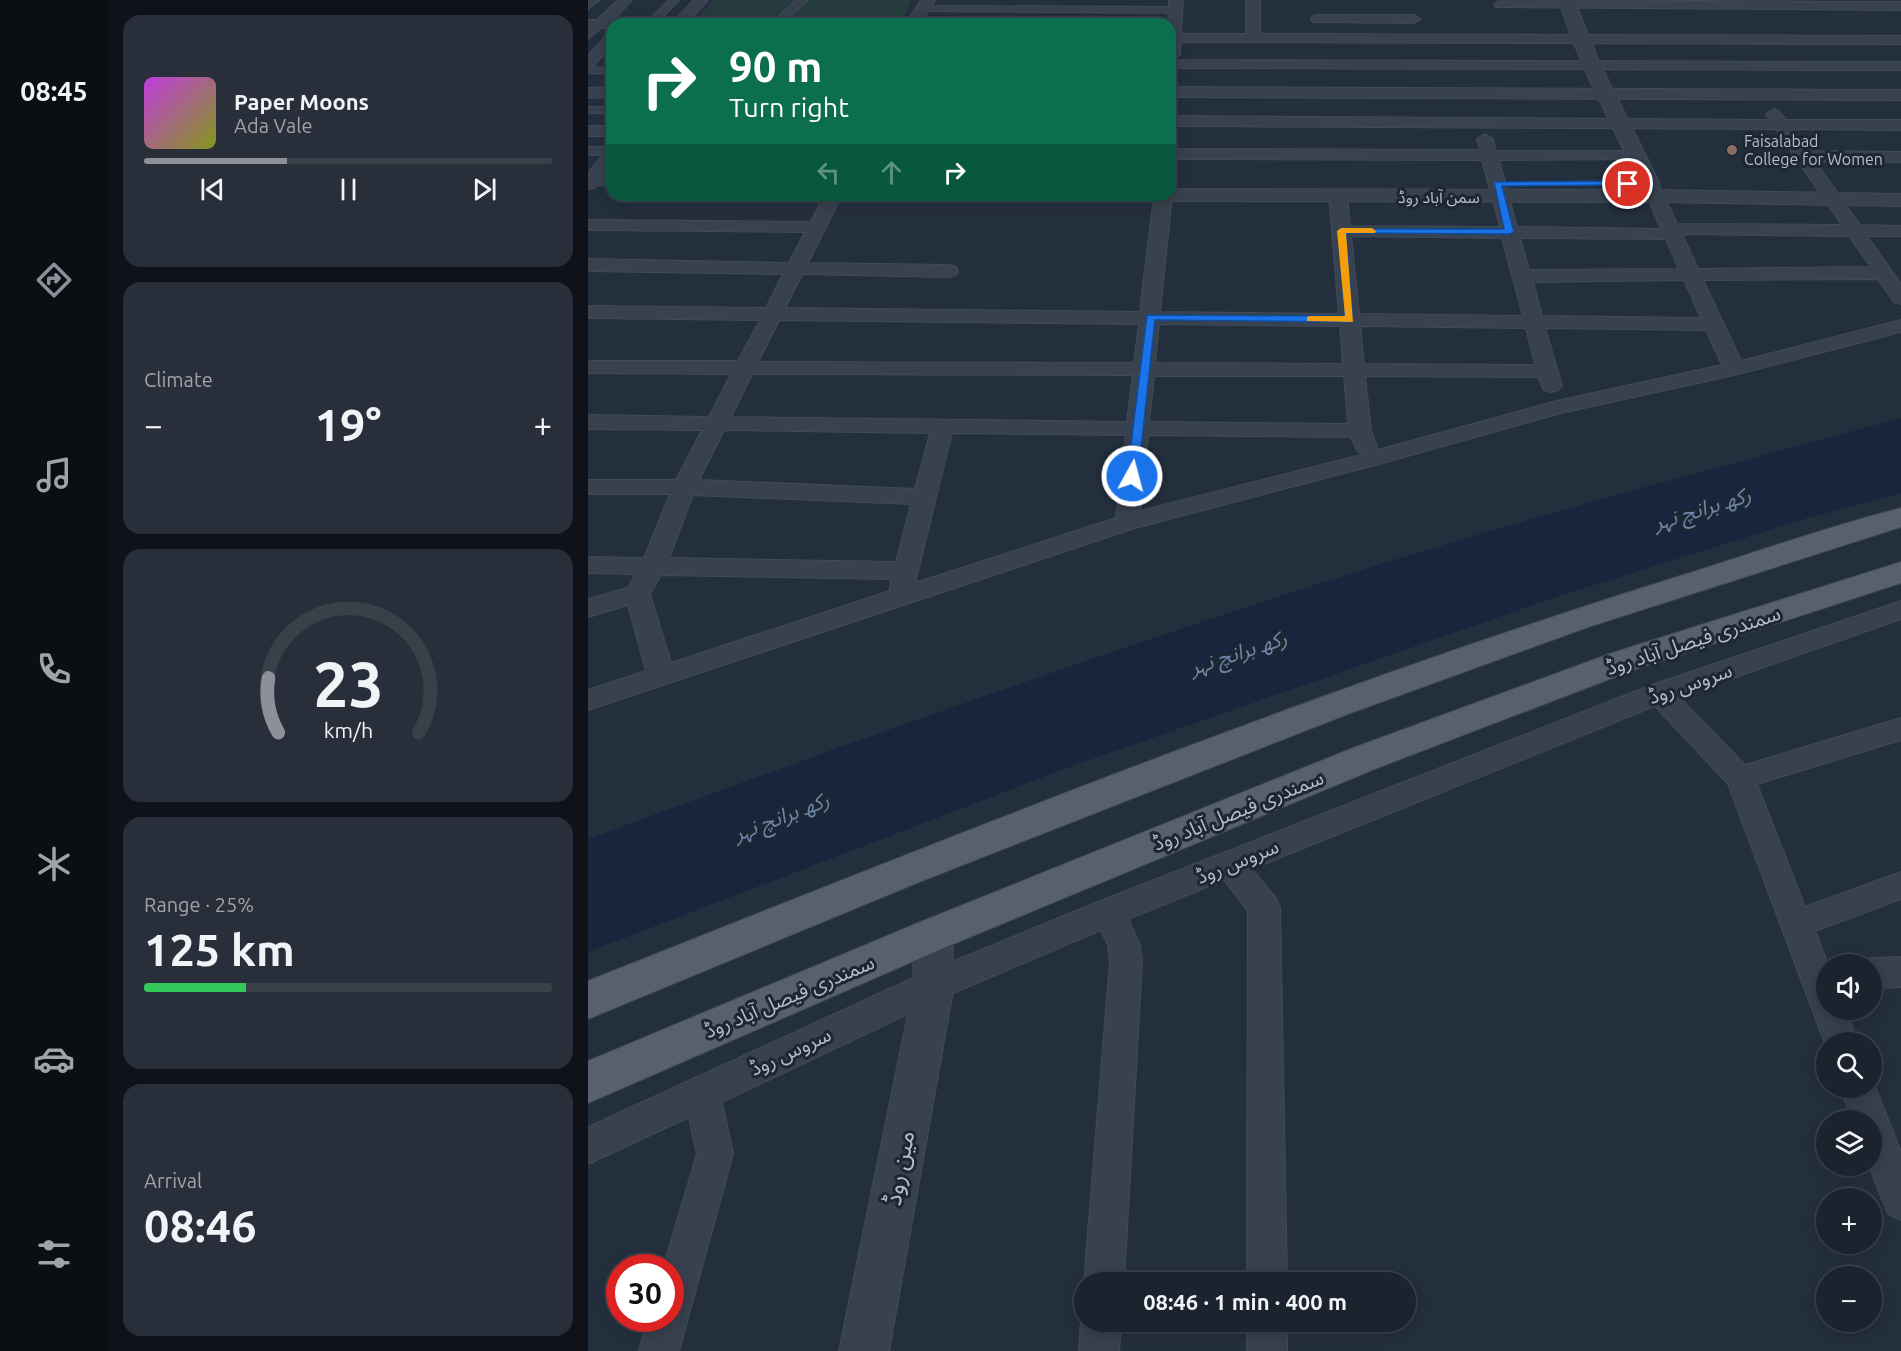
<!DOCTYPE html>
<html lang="en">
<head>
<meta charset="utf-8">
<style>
	:root { --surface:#1b232e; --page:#282f3a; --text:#f1f3f6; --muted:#a0a4aa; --line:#39404a; --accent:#8c9099 }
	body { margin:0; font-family:Ubuntu,"Noto Sans Arabic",sans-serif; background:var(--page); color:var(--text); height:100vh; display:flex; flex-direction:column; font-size:22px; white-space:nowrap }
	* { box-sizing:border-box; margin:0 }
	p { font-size:20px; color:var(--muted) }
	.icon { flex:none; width:33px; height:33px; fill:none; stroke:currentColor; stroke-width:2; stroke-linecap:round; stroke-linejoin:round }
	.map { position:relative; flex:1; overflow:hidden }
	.details { display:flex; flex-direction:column; gap:15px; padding:15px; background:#0f1319; width:480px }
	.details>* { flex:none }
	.guide { position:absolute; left:18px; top:18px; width:570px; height:183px; border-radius:18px; box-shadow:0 3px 15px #0003,0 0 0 2px var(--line); background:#0b6e4f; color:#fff; overflow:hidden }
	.buttons { position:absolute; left:1228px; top:954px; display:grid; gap:12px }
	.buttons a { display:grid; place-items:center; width:66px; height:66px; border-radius:50%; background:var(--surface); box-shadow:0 3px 15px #0003,0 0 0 2px var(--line); font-size:30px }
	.speed { position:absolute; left:18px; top:1254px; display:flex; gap:12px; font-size:30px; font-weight:700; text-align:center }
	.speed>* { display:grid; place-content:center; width:78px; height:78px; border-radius:50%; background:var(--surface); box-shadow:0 3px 15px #0003,0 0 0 2px var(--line); line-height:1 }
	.speed .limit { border:9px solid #d22; background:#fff; color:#111 }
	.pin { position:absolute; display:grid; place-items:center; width:51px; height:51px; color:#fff; margin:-26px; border:3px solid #fff; border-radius:50%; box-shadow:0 2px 6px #0007 }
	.me { position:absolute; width:66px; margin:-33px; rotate:7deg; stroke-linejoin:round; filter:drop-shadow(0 0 4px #0008) }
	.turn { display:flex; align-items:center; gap:21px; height:126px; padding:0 24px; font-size:27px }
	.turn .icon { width:78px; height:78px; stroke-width:2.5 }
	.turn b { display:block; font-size:42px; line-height:51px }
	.lanes { display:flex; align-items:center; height:57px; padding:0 24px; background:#0003; justify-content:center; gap:30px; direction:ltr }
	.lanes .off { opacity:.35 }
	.big { font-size:45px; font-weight:700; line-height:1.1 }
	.details .widget { flex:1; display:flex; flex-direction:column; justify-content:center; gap:9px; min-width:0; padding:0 21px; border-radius:18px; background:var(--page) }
	.details .dial { align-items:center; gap:0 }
	.dial svg { height:156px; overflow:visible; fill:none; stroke:var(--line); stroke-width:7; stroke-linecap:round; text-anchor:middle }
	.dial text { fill:var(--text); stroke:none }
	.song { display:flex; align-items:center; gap:18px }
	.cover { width:72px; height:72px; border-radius:9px; background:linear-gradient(135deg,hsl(290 70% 55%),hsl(70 70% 35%)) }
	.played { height:6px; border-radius:3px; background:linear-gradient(90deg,var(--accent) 35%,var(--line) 35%) }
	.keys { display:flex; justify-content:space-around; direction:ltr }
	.heat { display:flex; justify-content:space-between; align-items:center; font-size:33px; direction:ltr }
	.charge { height:9px; border-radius:4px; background:linear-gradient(90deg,#34c759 25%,var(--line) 0) }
	.trip { position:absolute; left:486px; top:1272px; width:342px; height:60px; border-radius:30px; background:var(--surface); box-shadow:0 3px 15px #0003,0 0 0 2px var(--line); font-weight:700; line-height:60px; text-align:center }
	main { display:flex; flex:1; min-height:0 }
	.dock { display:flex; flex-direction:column; width:108px; justify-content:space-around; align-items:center; background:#0b0e12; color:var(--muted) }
	.dock .icon { width:42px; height:42px }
	.dock .on { color:var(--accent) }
	.dock b { font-size:27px; color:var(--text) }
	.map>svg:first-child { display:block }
</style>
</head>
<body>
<main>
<nav class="dock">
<b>08:45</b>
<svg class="icon on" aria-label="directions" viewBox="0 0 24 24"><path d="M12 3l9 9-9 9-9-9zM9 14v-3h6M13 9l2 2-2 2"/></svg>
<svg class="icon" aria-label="music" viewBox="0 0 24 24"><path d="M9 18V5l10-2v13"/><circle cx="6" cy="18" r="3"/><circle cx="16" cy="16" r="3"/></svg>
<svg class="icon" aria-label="phone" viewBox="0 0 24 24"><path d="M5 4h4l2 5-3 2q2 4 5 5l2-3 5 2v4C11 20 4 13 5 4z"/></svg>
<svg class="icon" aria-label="climate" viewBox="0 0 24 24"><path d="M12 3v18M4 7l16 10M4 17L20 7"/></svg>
<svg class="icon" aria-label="car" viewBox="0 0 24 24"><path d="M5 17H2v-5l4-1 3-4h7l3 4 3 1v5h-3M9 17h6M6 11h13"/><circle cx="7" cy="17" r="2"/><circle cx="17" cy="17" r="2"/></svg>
<svg class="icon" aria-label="filters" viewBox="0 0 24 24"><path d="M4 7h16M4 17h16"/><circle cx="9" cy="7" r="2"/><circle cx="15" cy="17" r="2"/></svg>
</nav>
<section class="details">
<div class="widget">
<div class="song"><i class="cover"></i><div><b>Paper Moons</b><p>Ada Vale</p></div></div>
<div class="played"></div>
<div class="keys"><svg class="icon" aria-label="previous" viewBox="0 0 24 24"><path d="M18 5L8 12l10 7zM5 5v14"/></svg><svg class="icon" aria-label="pause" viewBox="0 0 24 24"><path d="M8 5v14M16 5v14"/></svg><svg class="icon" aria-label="next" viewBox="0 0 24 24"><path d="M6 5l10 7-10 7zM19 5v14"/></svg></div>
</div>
<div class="widget"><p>Climate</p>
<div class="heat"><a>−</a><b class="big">19°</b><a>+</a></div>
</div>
<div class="widget dial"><svg viewBox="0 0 100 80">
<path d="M14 69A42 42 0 1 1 86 69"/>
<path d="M14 69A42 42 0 0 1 9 41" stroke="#8c9099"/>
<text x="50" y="56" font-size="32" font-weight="700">23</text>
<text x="50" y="72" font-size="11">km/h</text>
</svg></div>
<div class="widget"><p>Range · 25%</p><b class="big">125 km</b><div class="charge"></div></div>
<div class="widget"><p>Arrival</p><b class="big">08:46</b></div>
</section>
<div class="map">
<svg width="1313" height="1351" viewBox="0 0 1313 1351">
	<rect width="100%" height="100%" fill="#242f3e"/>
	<!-- green -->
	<path fill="#263c3f" d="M126,0H323L315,20L109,18Z"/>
	<!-- water -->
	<path fill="#17263c" d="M1313,418V493L1220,518L971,596L484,766L0,952V839C297,730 595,622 899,532C1036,491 1175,456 1313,418Z"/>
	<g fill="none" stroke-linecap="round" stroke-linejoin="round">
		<defs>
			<path id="pedestrian" d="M1,0H12L0,9Z
				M81,0H91L68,24H57Z
				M209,0H220L193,24H182Z
				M333,6L587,7L592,10L587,13L336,11L331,8Z
				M10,22L18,24L0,39V31Z
				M0,67L24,68V74L0,73Z
				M0,107H24V113H0Z
				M0,147H24V155H0Z"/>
			<path id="minor" d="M30,0H44L25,20H87L106,0H120L98,24H24V28H0V20H9Z
				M333,0H347L332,24H318Z
				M581,0H595L593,34H658V0H672V34L1313,36V44L593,42L592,55L585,59H582V24H580Z
				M913,0L1313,2V10L908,7L906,4Z
				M730,15H826L833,19L826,23L725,22L723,19L725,16Z
				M24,34V46L5,66L0,67V55L19,35Z
				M582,60L1313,62V70L584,68H582Z
				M24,87V97L0,98V88Z
				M582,87L1313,90V100L582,97Z
				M1186,109L1191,111L1198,120H1313V130L1204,129L1220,151L1313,152V162L1227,161L1272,225L1313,226V236H1279L1313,284V304L1306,302L1290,279L1115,280L1153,361L1313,320V332L1146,375L973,413L791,464L547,528L0,710V690L58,671L40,605L0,617V599L40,588L48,574L0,573V557L56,558L82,494H0V480H88L114,430L0,429V415L121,417L143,374L0,373V361H150L172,320L0,318V306L178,308L195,274L0,271V259L201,263L217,232L0,230V220L223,222L236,195H254L220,263L361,265L368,267L370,271L368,275L361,277L214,274L197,308L552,312L566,195H582V193L584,195L572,312L751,314L741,196L744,192H756L759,196L762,226L912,227L894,160L582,159V149L892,150L889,139L897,134L905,139L908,151H1050L1058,156L1056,159L911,160L929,227L1073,229L1054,184L1056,180H1068L1070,184L1089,224L1254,225L1188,129L582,126V116L1182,120L1178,114ZM1094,234L1261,236L1283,267L1110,269ZM763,236L914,238L935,316L771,314ZM932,238L1078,239L1091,269L941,270ZM1096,280L1113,318L954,316L945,282ZM191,320L551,324L546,363L170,362ZM571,324L752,326L755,364L567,363ZM772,326L938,328L947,365L776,364ZM957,328L1118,330L1134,365L969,401L786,451L789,447L783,431L777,376L950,377L956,390L963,392L970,390L974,386ZM164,374L545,375L539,422L143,417ZM566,376H756L760,424L561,422ZM136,430L342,433L327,489L111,480ZM364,433L538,435L528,518L327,583ZM560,435L763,437L770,452L777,454L552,511ZM105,495L323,504L308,562L81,558ZM73,575L303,579L302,591L83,663L62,594Z
				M0,126H24V136H0Z
				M24,150V166L6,188L0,189V173L18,152Z
				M1313,601V619L1091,697L1157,765L1313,718V740L1169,784L1217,907L1313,872V899L1227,931L1240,964L1239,1010H1258L1270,1042H1239V1049L1140,784L1067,706L664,869L687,897L692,907L699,1282H659L660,911L636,880L540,919L552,945L554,961L536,1282H496L522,961L520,945L513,930L358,996L134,1102L145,1154L91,1351H51L60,1318H82V1268H75L109,1154L101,1117L0,1164V1127L334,974L510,902L1061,686Z
				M1313,957V987L1284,988V964H1271L1284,958Z
				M1284,1079L1313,1152V1220L1300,1214L1281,1166H1284V1120H1265L1252,1088H1284Z
				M496,1313V1322H533L531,1351H491L493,1322Z
				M659,1322H699V1351H659Z"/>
			<path id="tertiary" d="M970,0H986L1012,64L1072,184L1069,188L1064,190L1313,194V206L1068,202L533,201L526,199L523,195H582V189L1060,190L1055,188L1052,184L994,64Z
				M0,173H24V185H0Z
				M344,918L358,923L364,935L366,985L301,1351H251L326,985L324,935L330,923Z"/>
			<path id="primary" d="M1313,508V527L1003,626L760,714L331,882L0,1019V981C365,836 730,688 1105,572C1174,550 1243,526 1313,508Z
				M1313,562V583L1048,669L789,768L358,947L0,1103V1061L330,923L765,748L1024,653Z"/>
		</defs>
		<!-- pedestrian casing -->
		<use href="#pedestrian" stroke="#414a57" stroke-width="2"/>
		<!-- minor casing -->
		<use href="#minor" stroke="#414a57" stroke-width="2"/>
		<!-- tertiary casing -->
		<use href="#tertiary" stroke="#414a57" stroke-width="2"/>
		<!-- primary casing -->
		<use href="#primary" stroke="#414a57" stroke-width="2"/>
		<!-- pedestrian -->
		<use href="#pedestrian" fill="#38414e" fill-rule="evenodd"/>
		<!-- minor -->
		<use href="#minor" fill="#38414e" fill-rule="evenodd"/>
		<!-- tertiary -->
		<use href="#tertiary" fill="#38414e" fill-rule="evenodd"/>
		<!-- primary -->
		<use href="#primary" fill="#56606e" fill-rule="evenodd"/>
	</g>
	<!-- route -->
	<path fill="#1a73e8" stroke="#114b97" stroke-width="1.5" d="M1040,181L1043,182V185L914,186L926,232L922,234L758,233L765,322L567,320L550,476L544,479L539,476L559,315L757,316L750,229H916L906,182Z"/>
	<!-- slow -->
	<path fill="#f59e0b" d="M784,228L788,231L787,233H758L765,322L719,321V317L722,316H757L749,231L753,228Z"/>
	<!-- markers -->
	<circle fill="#8d6e63" stroke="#1d2633" stroke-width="2" cx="1144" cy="150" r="6"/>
	<g text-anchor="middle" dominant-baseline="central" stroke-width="6" stroke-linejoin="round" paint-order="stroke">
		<!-- far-poi labels -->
		<g font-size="16" fill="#b4bcc9" stroke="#1d2633" text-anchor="start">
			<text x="1156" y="141">Faisalabad<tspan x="1156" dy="18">College for Women</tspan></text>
		</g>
		<!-- far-street labels -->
		<g font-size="16" fill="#b4bcc9" stroke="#1d2633">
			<text x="851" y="197">سمن آباد روڈ</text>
		</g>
		<!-- street labels -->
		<g font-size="20" fill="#b4bcc9" stroke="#1d2633">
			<text transform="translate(1105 640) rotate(-18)">سمندری فیصل آباد روڈ</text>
			<text transform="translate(1102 683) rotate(-19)">سروس روڈ</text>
			<text transform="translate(650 810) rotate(-22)">سمندری فیصل آباد روڈ</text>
			<text transform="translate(649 861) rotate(-22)">سروس روڈ</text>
			<text transform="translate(201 996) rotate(-23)">سمندری فیصل آباد روڈ</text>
			<text transform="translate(202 1051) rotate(-25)">سروس روڈ</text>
		</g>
		<!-- water labels -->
		<g font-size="21" font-style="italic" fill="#6d86a8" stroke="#1d2633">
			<text transform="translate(1114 508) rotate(-17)">رکھ برانچ نہر</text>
			<text transform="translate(650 652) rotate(-18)">رکھ برانچ نہر</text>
			<text transform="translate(193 816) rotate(-21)">رکھ برانچ نہر</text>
		</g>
		<!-- near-street labels -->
		<g font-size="24" fill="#b4bcc9" stroke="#1d2633">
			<text transform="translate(311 1168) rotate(-79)">مین روڈ</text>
		</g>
	</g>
</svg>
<div class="buttons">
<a><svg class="icon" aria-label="sound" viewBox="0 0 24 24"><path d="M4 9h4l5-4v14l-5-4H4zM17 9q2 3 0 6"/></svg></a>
<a><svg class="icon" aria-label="search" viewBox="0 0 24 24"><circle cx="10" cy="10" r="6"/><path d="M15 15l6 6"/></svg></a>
<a><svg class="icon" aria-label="layers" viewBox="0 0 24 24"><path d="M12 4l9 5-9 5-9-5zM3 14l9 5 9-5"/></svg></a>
<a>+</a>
<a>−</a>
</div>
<div class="speed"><div class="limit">30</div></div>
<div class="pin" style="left:1040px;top:184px;background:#d93025"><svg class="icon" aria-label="arrive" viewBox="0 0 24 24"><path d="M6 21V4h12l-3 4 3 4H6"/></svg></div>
<svg class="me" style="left:544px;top:476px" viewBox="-20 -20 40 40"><circle r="17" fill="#1a73e8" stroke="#fff" stroke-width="3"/><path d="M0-11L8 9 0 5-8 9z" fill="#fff"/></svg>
<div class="trip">08:46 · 1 min · 400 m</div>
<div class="guide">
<div class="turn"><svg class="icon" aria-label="right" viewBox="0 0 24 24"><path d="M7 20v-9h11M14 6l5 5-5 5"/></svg><div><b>90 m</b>Turn right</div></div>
<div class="lanes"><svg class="icon off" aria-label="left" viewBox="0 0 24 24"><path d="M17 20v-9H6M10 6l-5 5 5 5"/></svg><svg class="icon off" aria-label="ahead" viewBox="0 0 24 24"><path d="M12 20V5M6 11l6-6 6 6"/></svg><svg class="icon" aria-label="right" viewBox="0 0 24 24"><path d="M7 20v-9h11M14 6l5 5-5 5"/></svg></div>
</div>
</div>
</main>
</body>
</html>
